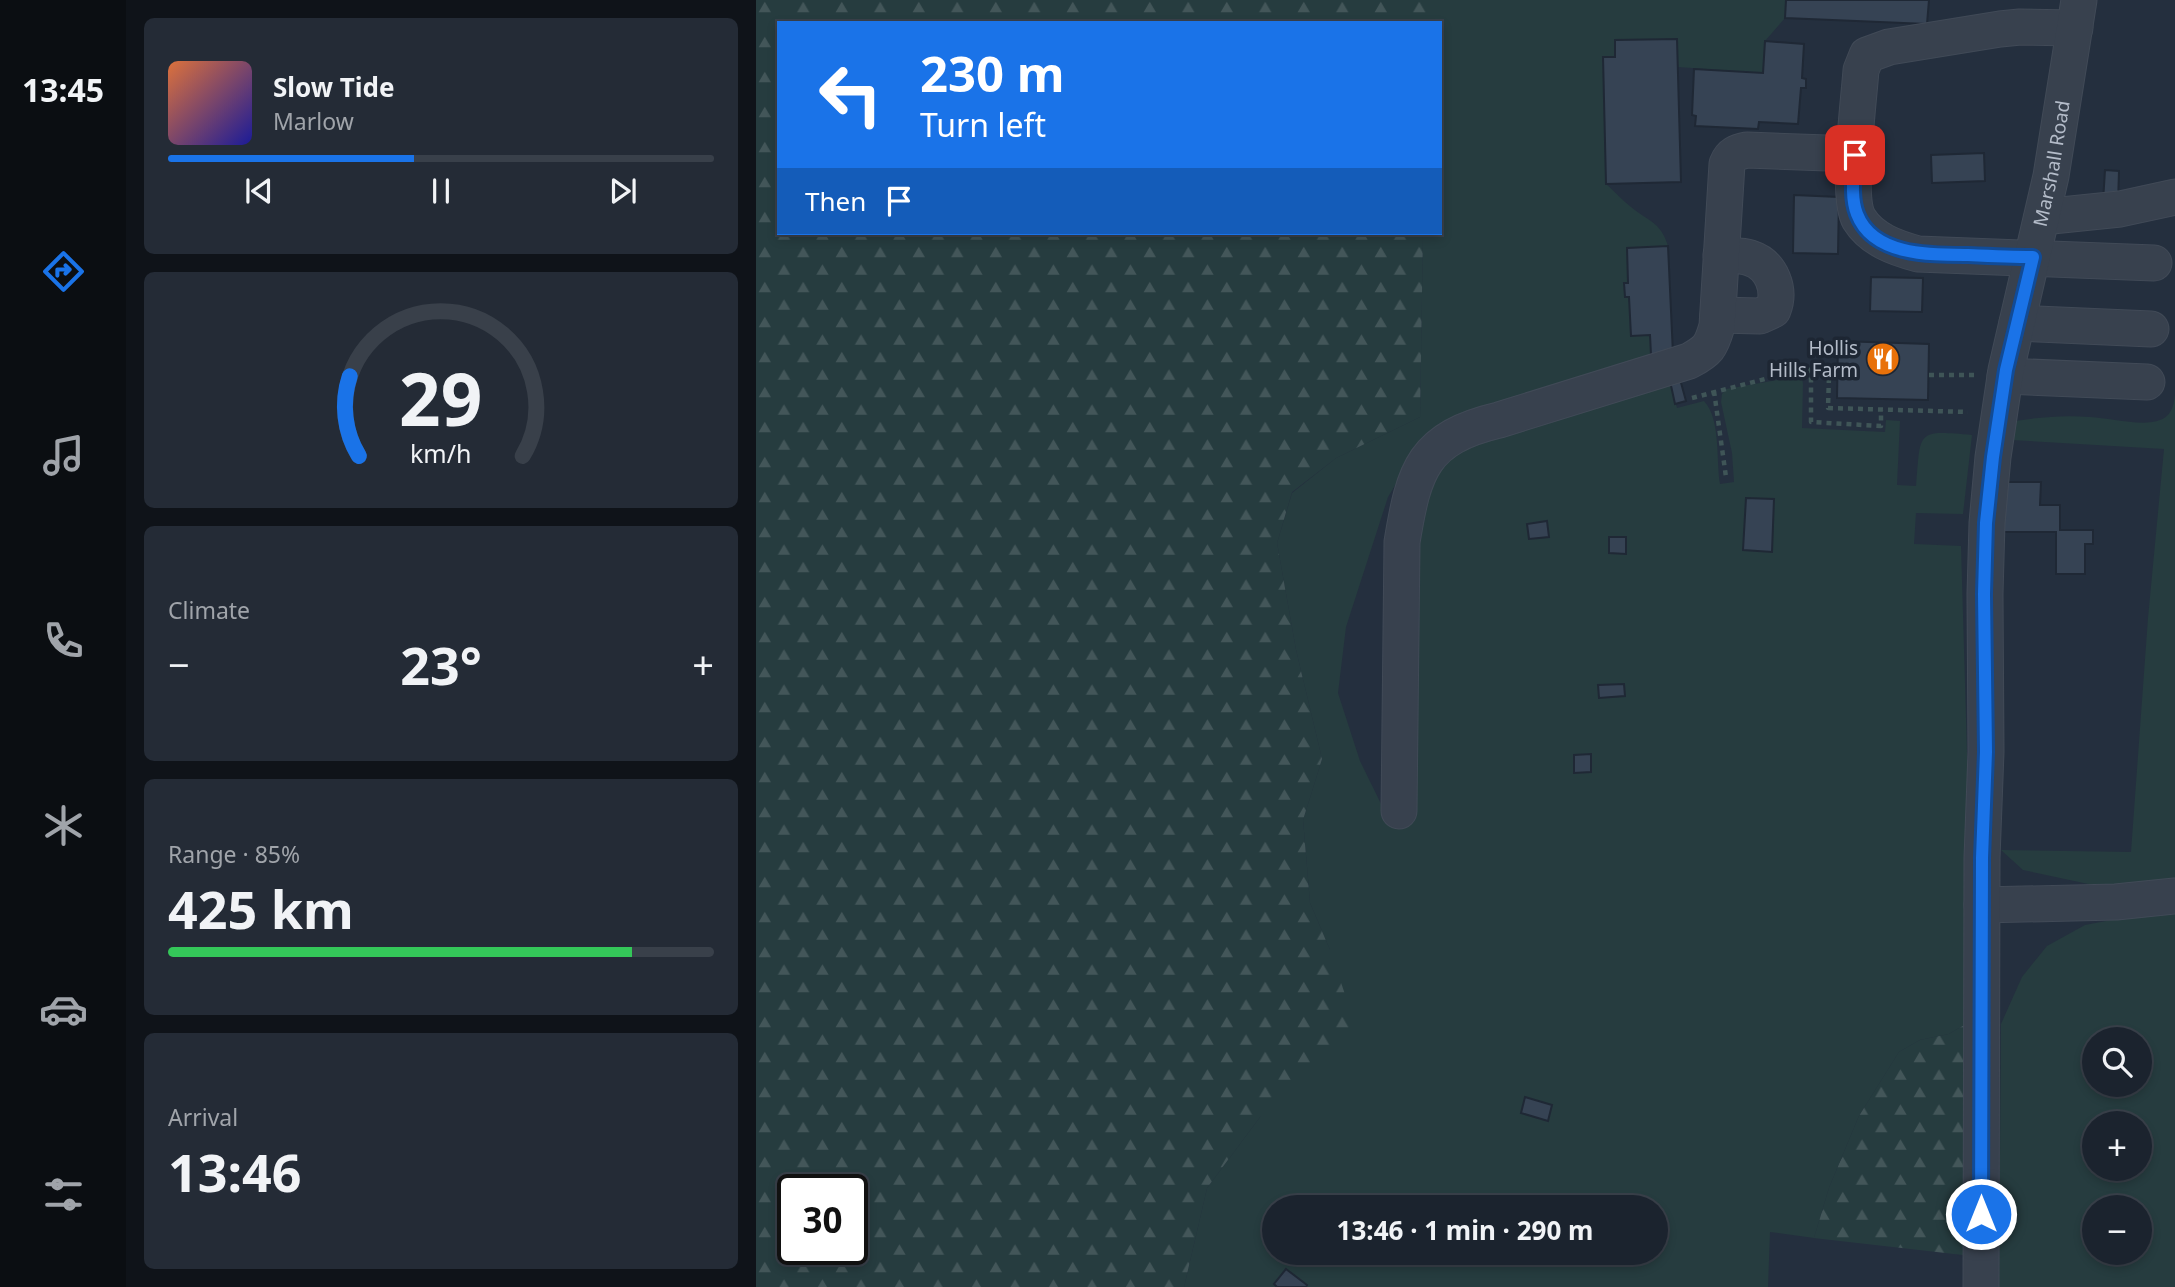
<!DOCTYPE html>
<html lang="en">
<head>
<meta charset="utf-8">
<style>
	:root { --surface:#1b232e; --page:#242b36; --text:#f1f3f6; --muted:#a0a4aa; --line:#39404a; --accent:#1a73e8 }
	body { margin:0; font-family:"Noto Sans",sans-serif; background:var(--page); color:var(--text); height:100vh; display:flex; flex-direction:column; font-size:26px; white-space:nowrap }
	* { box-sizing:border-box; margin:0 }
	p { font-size:23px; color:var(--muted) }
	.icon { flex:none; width:38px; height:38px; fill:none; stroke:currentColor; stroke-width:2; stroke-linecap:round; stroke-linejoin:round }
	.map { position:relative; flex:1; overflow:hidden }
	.panel { display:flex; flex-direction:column; gap:18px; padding:18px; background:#0f1319; width:630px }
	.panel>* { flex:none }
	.hud { position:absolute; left:21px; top:21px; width:665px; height:214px; border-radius:0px; box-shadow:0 4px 10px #0003,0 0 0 2px var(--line); background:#1a73e8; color:#fff; overflow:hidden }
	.tools { position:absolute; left:1326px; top:1027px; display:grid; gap:14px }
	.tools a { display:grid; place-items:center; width:70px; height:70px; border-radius:50%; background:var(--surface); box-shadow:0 4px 10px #0003,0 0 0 2px var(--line); font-size:35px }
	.speed { position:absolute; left:21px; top:1174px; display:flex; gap:14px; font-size:35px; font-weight:700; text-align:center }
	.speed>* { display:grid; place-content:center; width:91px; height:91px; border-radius:50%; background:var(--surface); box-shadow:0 4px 10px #0003,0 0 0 2px var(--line); line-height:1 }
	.speed .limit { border:4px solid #111; border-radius:10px; background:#fff; color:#111 }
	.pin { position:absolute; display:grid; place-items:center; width:60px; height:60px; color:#fff; margin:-30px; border-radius:14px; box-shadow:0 4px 10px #0006 }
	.me { position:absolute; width:77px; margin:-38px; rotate:0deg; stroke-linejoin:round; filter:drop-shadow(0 0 5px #0008) }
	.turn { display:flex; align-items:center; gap:24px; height:147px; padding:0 28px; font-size:32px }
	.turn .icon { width:91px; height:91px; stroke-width:2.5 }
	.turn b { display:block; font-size:49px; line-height:60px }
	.then { display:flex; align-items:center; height:66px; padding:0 28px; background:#0003; gap:14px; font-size:26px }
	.big { font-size:52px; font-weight:700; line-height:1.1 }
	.panel .card { flex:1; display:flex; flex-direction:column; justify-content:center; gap:10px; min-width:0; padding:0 24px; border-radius:10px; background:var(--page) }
	.panel .dial { align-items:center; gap:0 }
	.dial svg { height:182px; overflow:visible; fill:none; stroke:var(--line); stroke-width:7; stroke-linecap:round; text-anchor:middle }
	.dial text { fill:var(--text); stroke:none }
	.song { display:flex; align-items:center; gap:21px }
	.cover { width:84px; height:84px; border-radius:10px; background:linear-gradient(135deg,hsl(20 70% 55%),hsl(240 70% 35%)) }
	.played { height:7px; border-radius:4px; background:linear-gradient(90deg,var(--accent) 45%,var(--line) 45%) }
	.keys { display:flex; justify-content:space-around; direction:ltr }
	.heat { display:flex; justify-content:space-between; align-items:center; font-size:38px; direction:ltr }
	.charge { height:10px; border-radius:5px; background:linear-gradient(90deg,#34c759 85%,var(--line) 0) }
	.trip { position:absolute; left:506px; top:1195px; width:406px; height:70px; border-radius:35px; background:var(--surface); box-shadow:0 4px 10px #0003,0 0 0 2px var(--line); font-weight:700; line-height:70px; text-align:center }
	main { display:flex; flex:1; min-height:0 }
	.menu { display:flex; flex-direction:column; width:126px; justify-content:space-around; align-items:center; background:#0b0e12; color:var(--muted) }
	.menu .icon { width:49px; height:49px }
	.menu .selected { color:var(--accent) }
	.menu b { font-size:32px; color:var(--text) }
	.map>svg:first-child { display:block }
</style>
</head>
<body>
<main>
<nav class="menu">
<b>13:45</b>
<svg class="icon selected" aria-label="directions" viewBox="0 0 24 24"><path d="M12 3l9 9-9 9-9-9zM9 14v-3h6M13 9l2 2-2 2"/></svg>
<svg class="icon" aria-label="music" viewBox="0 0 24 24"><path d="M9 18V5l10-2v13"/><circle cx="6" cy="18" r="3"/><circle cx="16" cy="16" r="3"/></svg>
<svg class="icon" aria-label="phone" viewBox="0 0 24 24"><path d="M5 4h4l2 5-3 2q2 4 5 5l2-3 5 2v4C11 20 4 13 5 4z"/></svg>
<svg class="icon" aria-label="climate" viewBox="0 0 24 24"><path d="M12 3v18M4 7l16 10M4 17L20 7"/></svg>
<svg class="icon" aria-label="car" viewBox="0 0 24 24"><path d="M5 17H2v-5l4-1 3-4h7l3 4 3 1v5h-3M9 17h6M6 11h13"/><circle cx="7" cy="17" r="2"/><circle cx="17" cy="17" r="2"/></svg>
<svg class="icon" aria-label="filters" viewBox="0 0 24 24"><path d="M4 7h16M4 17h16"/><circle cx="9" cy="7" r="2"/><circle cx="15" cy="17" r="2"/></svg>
</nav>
<section class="panel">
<div class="card">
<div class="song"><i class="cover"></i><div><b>Slow Tide</b><p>Marlow</p></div></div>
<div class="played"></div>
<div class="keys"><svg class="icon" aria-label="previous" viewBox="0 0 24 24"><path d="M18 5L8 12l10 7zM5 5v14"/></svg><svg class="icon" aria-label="pause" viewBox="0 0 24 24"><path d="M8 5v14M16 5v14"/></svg><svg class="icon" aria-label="next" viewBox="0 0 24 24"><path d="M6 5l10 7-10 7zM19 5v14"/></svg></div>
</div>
<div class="card dial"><svg viewBox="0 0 100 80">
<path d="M14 69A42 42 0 1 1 86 69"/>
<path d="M14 69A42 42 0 0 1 10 34" stroke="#1a73e8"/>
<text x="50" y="56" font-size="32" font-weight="700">29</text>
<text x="50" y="72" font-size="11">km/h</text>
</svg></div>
<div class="card"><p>Climate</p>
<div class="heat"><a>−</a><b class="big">23°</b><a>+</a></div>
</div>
<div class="card"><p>Range · 85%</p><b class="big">425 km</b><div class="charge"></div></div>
<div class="card"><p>Arrival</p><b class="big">13:46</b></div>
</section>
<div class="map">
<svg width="1419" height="1287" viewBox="0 0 1419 1287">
	<defs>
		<pattern id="forest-firs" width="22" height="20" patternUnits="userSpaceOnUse" patternTransform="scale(1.75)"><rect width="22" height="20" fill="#263c3f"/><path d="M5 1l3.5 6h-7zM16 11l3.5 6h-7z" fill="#435659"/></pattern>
	</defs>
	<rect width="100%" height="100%" fill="#242f3e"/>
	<!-- grass -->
	<path fill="#263c3f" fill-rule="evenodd" d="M671,0H1030L1029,18L1009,41L1007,73L922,67L921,39L859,40V57H847L850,184C858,191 866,200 875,207C892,221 905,222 912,246L871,249L875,335H894L895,355L658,454L632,497L590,627L582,693L604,761L630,814L662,508L695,452L913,379L921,408L948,401C965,419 960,461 964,484L978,482L976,453L965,402L966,394L970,389L1043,376L1046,377L1047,384L1046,428L1129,432L1130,420L1144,421L1141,485L1160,486C1165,431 1159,430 1216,435L1207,514L1160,513L1158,544L1205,546L1214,856L1210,1024L1193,1034L1164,1040L1143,1052L1103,1116L1073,1188L1058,1238L1014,1232L1012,1287H428L451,1188L504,1117L574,950L554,903L547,820L566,759L540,650L521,543L536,493L580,458L664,417L667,233H684V23H671ZM518,1208H900V1253H518Z
		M1419,394V889L1351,888L1267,870L1245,850L1375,852L1392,618L1408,449L1256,440L1259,421C1284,417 1309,415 1334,417C1353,418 1387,427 1404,420C1416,416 1418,404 1419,394Z
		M1419,908V1287H1243L1245,1024L1266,977L1291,946L1329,925ZM1339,1040H1384V1085H1339ZM1339,1124H1384V1169H1339ZM1339,1208H1384V1253H1339Z"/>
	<!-- forest -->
	<path fill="url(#forest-firs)" fill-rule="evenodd" d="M0,0H671V23H23V233H667L664,417L580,458L536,492L521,543L540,650L566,759L547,820L554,903L574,950L599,1024L504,1117L451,1188L428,1287H0ZM37,1190H96V1250H37Z
		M1210,1024L1207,1255L1058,1238L1073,1188L1103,1116L1143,1052L1164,1040L1193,1034Z"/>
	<!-- building -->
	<path fill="#364354" stroke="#1f2835" stroke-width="2" d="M1030,0H1173L1171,24L1029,18Z
		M921,39L925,182L850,184L847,57H859V40Z
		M1009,41L1048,44L1046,78L1050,79V88H1045L1042,124L1003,122L1002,129L939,126L940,116L936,115L938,69L1007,73Z
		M1228,153L1229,181L1176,183L1175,155Z
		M1349,170L1363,171L1362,203L1347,202Z
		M1038,195L1083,197L1082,254L1037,253Z
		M912,246L917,354L895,355L894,335L875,336L873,297H869L868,283H872L871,248Z
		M1115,277L1167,278L1166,312L1114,311Z
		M1082,341L1173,344L1172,400L1081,398Z
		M924,379L930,401L919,404L914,381Z
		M1245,482H1285L1284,505H1304V530H1337V544H1329V574H1300V532H1244Z
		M990,498L1018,499L1016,552L987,550Z
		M791,521L793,537L773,539L771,524Z
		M853,537H870V554L853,553Z
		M868,684L869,696L843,698L842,685Z
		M835,754V772L818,773V755Z
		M769,1097L796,1105L792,1121L765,1113Z
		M530,1269L551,1285L550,1287H521L518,1284Z"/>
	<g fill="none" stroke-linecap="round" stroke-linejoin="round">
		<defs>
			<g id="minor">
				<path d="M1319,28L1264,27L1244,29L1133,47L1111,55L1105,70C1103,100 1090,197 1103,219C1116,240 1140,248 1162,254L1398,263"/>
				<path d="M1286,217L1364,209L1419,197"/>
				<path d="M962,315L1004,316L1017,310C1025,290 1016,265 994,258C985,255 975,256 965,255"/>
				<path d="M1261,323L1395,329"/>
				<path d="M1249,376L1391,382"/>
				<path d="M643,811L646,542C658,469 667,438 743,420L933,361C952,351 955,347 961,326L971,164C975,154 981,152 991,150L1099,154"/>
				<path d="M1226,905L1360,902L1419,896"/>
				<path id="s1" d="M1225,1287L1226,858L1230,752L1229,594L1231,523L1237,457L1250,370L1295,176L1323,0"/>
			</g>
		</defs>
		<!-- minor casing -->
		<use href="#minor" stroke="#414a57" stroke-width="37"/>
		<!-- path -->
		<path stroke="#3f5557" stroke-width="4.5" stroke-dasharray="5 5" stroke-linecap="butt" d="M1173,375H1218
			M1081,376H1073L1072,408L1212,412
			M958,391L970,477
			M936,398L1051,368L1055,372V422L1125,426V410"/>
		<!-- minor -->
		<use href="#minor" stroke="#38414e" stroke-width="35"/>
	</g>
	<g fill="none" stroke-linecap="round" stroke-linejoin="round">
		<defs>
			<path id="route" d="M1099,155C1098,174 1094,196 1101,214C1117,256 1175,255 1212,255C1233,256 1255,257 1277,257L1250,370L1237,457L1230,523L1228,594L1230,752L1226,858L1225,1214"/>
		</defs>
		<!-- route casing -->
		<use href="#route" stroke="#114b97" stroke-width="18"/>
		<!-- route -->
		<use href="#route" stroke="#1a73e8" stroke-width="12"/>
	</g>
	<!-- icons -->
	<defs>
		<symbol id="restaurant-disc" viewBox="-11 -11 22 22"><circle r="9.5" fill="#e8710a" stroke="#1d2633"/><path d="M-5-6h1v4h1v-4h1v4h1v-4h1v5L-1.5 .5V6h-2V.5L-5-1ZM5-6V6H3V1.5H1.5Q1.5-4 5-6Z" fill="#fff"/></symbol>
	</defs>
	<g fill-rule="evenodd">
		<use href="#restaurant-disc" x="1108" y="340" width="38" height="38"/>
	</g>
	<g text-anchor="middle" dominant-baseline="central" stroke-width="7" stroke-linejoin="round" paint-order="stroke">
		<!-- street labels -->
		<g font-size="19" fill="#b4bcc9" stroke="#1d2633">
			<text stroke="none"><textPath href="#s1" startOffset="1130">Marshall Road</textPath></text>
		</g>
		<!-- poi labels -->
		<g font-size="19" fill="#b4bcc9" stroke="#1d2633" text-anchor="end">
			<text x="1102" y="348">Hollis<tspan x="1102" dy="22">Hills Farm</tspan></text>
		</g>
	</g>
</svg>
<div class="tools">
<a><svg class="icon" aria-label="search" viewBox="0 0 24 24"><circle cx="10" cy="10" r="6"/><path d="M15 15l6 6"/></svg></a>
<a>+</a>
<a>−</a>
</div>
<div class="speed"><div class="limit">30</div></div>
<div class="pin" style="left:1099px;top:155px;background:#d93025"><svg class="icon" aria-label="arrive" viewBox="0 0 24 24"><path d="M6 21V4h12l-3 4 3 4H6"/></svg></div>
<svg class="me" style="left:1225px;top:1214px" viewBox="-20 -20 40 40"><circle r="17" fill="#1a73e8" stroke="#fff" stroke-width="3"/><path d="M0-11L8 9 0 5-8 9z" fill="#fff"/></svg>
<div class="trip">13:46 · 1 min · 290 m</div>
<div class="hud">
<div class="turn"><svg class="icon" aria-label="left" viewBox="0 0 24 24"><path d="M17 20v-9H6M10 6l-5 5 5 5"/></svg><div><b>230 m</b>Turn left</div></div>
<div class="then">Then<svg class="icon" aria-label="arrive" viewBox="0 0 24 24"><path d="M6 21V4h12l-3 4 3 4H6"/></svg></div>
</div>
</div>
</main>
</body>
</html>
